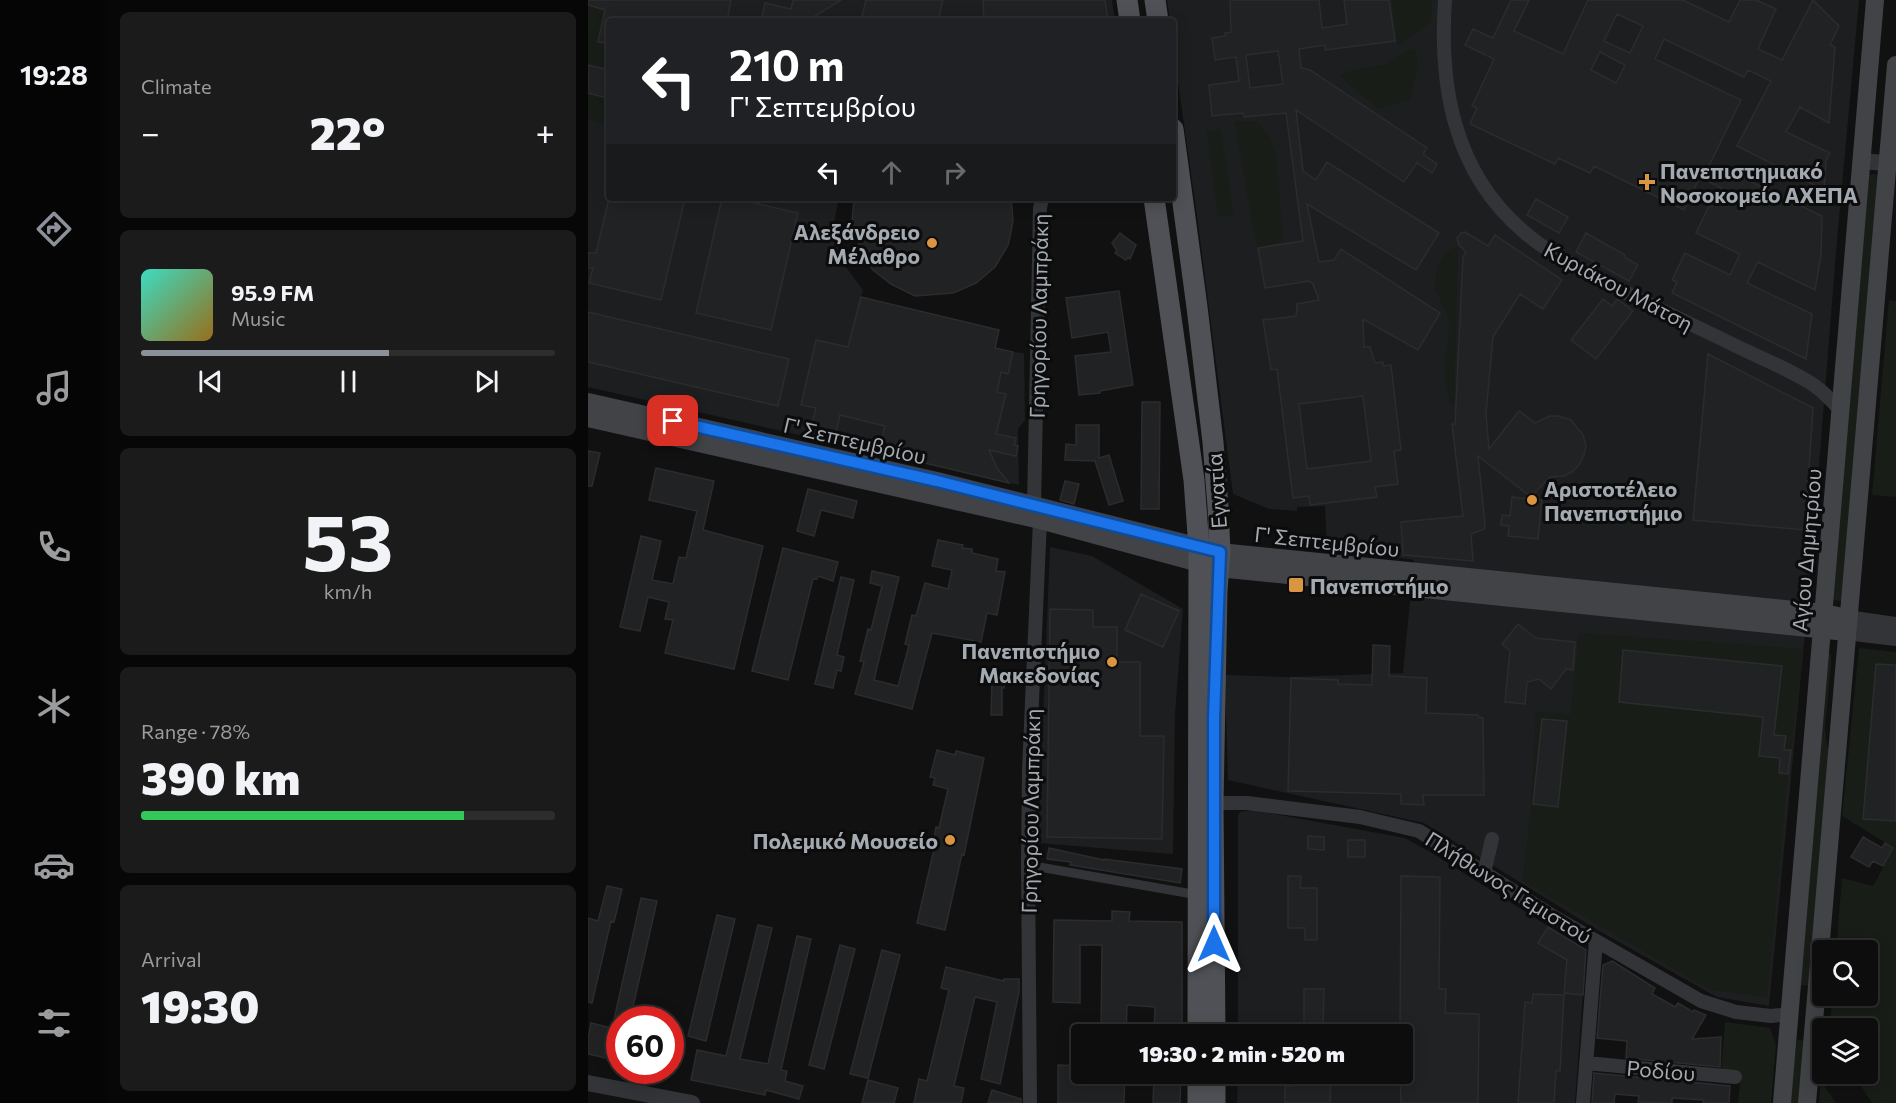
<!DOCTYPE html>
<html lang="en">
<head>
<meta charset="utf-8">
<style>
	:root { --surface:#0d0d0e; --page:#1b1b1c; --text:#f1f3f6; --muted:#9a9c9e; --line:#2d2d2e; --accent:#8c9099 }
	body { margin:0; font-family:Commissioner,sans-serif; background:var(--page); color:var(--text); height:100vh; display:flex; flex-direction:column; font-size:22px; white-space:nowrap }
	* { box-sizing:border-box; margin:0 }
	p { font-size:20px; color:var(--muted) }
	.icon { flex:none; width:33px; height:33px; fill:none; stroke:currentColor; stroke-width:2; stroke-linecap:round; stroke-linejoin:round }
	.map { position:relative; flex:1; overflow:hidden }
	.sheet { display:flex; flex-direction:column; gap:12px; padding:12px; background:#070708; width:480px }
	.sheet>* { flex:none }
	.top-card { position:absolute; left:18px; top:18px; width:570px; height:183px; border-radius:6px; box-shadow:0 3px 15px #0003,0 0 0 2px var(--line); background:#202124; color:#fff; overflow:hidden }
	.buttons { position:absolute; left:1224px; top:940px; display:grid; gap:12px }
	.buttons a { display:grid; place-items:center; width:66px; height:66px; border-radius:6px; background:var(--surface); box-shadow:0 3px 15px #0003,0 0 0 2px var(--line); font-size:30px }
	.speed { position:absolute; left:18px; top:1006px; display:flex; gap:12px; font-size:30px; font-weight:700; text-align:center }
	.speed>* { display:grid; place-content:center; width:78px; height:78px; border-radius:50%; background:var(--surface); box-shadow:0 3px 15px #0003,0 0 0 2px var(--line); line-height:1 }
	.speed .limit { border:9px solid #d22; background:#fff; color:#111 }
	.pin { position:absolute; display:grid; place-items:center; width:51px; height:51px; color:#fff; margin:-26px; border-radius:12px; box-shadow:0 3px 9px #0006 }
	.me { position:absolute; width:66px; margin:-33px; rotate:0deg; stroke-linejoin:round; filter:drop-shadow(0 0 4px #0008) }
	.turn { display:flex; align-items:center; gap:21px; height:126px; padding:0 24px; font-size:27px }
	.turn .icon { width:78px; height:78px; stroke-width:2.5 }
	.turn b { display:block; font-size:42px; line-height:51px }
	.lanes { display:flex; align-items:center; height:57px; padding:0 24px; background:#0003; justify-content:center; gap:30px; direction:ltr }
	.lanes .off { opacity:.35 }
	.big { font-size:45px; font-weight:800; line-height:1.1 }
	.sheet .card { flex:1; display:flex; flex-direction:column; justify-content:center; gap:9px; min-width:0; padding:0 21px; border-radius:9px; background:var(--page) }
	.sheet .dial { align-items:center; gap:0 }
	.dial b { font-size:78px; line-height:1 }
	.song { display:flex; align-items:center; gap:18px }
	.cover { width:72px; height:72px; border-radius:9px; background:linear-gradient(135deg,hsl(170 70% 55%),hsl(40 70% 35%)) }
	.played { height:6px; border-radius:3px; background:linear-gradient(90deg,var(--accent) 60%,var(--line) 60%) }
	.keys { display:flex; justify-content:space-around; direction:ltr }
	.heat { display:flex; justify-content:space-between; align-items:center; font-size:33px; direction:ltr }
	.charge { height:9px; border-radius:4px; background:linear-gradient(90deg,#34c759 78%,var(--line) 0) }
	.trip { position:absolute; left:483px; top:1024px; width:342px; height:60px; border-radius:6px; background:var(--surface); box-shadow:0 3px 15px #0003,0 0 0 2px var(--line); font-weight:800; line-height:60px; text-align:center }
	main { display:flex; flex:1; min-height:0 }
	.tabs { display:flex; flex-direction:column; width:108px; justify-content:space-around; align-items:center; background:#050506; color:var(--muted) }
	.tabs .icon { width:42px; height:42px }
	.tabs .current { color:var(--accent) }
	.tabs b { font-size:27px; color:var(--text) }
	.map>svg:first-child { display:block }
</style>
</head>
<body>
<main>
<nav class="tabs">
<b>19:28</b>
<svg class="icon current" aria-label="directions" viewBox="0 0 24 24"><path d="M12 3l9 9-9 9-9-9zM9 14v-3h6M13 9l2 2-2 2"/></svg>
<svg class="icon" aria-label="music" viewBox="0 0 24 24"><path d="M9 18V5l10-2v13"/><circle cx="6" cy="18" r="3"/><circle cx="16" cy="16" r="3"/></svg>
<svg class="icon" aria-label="phone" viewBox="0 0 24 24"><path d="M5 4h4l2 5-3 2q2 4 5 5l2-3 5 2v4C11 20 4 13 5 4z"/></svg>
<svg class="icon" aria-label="climate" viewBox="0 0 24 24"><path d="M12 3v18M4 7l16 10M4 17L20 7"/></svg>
<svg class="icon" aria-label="car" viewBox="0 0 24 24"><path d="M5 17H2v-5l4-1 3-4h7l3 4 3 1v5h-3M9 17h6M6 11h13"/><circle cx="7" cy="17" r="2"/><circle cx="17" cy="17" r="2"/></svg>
<svg class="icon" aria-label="filters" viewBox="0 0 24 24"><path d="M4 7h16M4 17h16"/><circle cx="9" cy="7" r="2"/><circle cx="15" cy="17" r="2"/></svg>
</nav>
<section class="sheet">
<div class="card"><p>Climate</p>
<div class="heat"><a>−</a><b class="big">22°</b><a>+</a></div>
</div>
<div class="card">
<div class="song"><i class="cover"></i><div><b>95.9 FM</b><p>Music</p></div></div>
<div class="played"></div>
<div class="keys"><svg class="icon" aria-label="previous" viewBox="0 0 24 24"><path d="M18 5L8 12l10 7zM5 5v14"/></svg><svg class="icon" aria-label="pause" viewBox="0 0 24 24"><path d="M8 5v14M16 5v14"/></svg><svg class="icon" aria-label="next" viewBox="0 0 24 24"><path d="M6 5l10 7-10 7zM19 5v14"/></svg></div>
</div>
<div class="card dial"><b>53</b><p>km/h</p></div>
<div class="card"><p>Range · 78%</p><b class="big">390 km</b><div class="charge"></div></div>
<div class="card"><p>Arrival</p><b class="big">19:30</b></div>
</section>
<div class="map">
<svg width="1308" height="1103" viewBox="0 0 1308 1103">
	<rect width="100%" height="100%" fill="#111112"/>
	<!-- built -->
	<path fill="#1d1e1f" d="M0,0H524L527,21H21V198H251L245,227L249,244L257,266L275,290L273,297L411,330L407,348L425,352L436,353L437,420L430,429L431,485L0,387Z
		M579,0H1271L1249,240L1221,591L1181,1006L1129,997L1006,928L836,823L640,780L637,675L698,677L815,673L826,560L739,546L737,506L709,507V511L681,509L645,494L610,223L585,47V21H582Z
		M462,547L504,556L595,609L587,714L585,854L450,843Z
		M664,810L817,838L844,853L998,950L987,1103H649L650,1074H814V1035H650V815L652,812Z"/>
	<!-- green -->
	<path fill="#181d18" d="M804,0H844L843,22L810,46Z
		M0,6L16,11L10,41L21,44L20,125L0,119Z
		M823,49H827L830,65L822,99L791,108L775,97L753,76L758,72L796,65Z
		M647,121H668L682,137L688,159L695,241L670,247L665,227Z
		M632,129L646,215L630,216L619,132Z
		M1287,174L1292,176L1256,601L1243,600L1281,175Z
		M870,247L866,406L862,404L858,384V358L862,322L847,288L849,267L858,251Z
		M1301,300L1308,301V497L1284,495Z
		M991,633L1216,649L1200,774L1179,997L1122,990L935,881L943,807L948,712L983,714Z
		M1271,648L1308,652V1103H1284L1265,1074H1280V1029H1242L1244,996H1280V951H1248L1254,878L1285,886L1306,848L1254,816Z
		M1240,653L1243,654V664L1237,728L1241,758L1222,986L1211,985Z
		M1137,1022L1182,1028L1188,1045L1183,1103H1150L1153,1073L1133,1071Z
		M1209,1039L1216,1041L1212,1103H1201Z
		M1233,1081L1248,1103H1231Z"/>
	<!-- building -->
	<path fill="#212223" stroke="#2c2c2e" stroke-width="1.5" fill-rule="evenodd" d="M0,0H143L139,21H21V44L10,42L17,10L0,5Z
		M205,0H253L219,21H173L177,3L203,9Z
		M278,0H355L350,21H273Z
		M395,0H517L520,20L396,21Z
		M642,0H731L734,28L759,24L756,0H801L807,41L737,50V45L711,49L713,68L722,70L839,148L835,154L849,164L844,173L829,163L816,182L708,110L715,171L728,180L739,162L851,233L828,270L719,204L731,262L746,260L753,249L852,313L830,350L775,319L776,347H782L787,363L795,362V366L803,365L813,450L806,451L810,484L787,487L789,497L722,505L721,496L705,498L689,369L683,370L675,320L708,316L709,304L731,300L725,284L721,281L677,288L670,248L715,241L698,113L656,117L655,113L624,116L621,85L651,81L648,57L627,60L624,38L638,36L637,33L643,32ZM690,51L695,84L662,88L658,55ZM775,396L783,461L719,469L711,404Z
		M923,0H941L926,31L975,54L1000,0H1095L1141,22L1152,0H1168L1188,9L1170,49L1194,60L1225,0L1251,26L1242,45L1247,47L1241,123L1212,107L1198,132L1242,153L1238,161L1236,190L1149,146L1183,81L1160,70L1156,77L1076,39L1067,59L1153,100L1121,166L1139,174L1141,171L1234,216L1233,255L1227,290L1170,262L1159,283L1224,314L1218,359L1084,293L1089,282L1084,280L1097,253L1142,275L1152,254L1108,233L1122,204L1124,206L1133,188L1112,177L1096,210L1006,166L1002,173L970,158L967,164L882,124L889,108L884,106L906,59L877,45L885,29L905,38ZM1029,14L1055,26L1042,53L1016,41ZM1012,52L1037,65L1028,83L1003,70Z
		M0,65L21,70V88L19,98L0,93Z
		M21,198H97L73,300L1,283L5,268H0V253H8Z
		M134,198H144L210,213L183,330L108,313Z
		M266,198H423L425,220L423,232L420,245L407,267L388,283L365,293L327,296L303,284L285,270L277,259L267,235L264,222Z
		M948,199L980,217L971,233L939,215Z
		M877,232L900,246L907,235L974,280L955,309L932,294L905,337L898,414L901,449L931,411L947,423L962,416H970L983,420L995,435L998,446L996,455L991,465L984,472L976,476L962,477L943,497L890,456L897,524L896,529L883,534L885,561L815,555L813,522L875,516L864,424H867L875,257L878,252L871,245L869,238L873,233Z
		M532,233L548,245L542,259L540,257L538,260L527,253L529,251L524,243Z
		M998,233L1037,255L1036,257L1050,265L1041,281L988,252Z
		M531,291L545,385L512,391V393L491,395L487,356L523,352L520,332L484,338L478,298Z
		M273,297L411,330L407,348L425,352L420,374L413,372L409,392L418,394L408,434L428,438L426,445L430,446L428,456L401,450L409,468L421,483L290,452L297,426L252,415L246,441L221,435L228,408L213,405L228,340L260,347Z
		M1015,299L1024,306L1029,299L1045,311L1008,359L983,340Z
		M0,312L201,359L190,406L0,362Z
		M1120,354L1225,408L1217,530L1105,520Z
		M554,402H572L571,509H553Z
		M488,425H511V458L521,455L535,501L521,505L507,461L477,460L478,444L488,445Z
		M0,451L12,453L4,486H0Z
		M68,468L126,481L115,530L175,546L146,669L77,653L85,620L77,619L81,602L60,597L52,631L32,627L53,536L73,541L64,580L85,584L91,557L98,558L109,511L61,500Z
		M477,481L491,484L486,504L472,500Z
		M220,489L269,501L265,518L233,510L226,536L209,531Z
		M924,497L954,500L950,539L920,536L921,526L913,525L914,515L922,516Z
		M350,540L375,545L374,548L384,549V553L410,559L408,571L417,572L409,615L399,613L393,642L344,633L324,709L267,694L276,662L272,661L280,629L283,630L294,586L282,583L284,571L311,577L286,680L310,686L321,645L317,644L324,615L328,616L337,583L360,589L364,570L344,566Z
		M195,548L250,562L245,581L230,576L229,579H225L200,680L164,671Z
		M253,577L266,580L249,655L256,657L253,671L249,670L245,688L227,684Z
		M553,594L591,611L575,647L537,630Z
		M462,609L505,610V627H529V662H552V736H576L574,839L459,837Z
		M930,624L948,638L987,642L985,670L978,669L963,689L951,679L939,682L937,704L917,702L922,651L914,644Z
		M785,645L802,646L801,676L839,678L838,713L890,715V717L895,718L896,795H835L836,805L813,804V794L700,791L703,678L750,680V684L784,685Z
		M1035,650L1194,666L1186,735L1198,736L1196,750H1203L1200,774L1191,773L1192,758L1171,756L1175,717L1031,702Z
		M1288,664L1308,665V821L1275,819Z
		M404,679H417L416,688H414V715H403Z
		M954,719L979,721L970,807L945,804Z
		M349,750L367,755L368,751L396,758L376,855L374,854L357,930L329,923L347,845H345L348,827L351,828L360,789L345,785L347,778L342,777Z
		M720,836L736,837V850L720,849Z
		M1275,837L1294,848L1297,843L1305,848L1295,866L1285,861L1281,867L1263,857Z
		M760,840H777V857H760Z
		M461,848L516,860V859L594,869L592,883L482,865L483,862L459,859Z
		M700,876H713L712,888H729V940H717V928H700Z
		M813,876L852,877L851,989H858L857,1013L891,1014L890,1103H813L812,1074H814V1035H812Z
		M19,886L34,889L26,922L23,921L4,1003L0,1002V918L10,921Z
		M53,898L69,901L42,1020H26Z
		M524,911L542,912L541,921L594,922V1035H566L567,1007L539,1005L538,1035H513L514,945H492V1003L465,1002L466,920L524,921Z
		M129,915L147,919L118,1041L100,1036Z
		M170,925L184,928L152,1059L180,1064L209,936L223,939L193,1070L199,1071L197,1081L215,1086L211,1099L178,1090L177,1095L103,1080L109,1050L138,1056Z
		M960,927L998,950L995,995L976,993L979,960L950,943Z
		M252,945L267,949L236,1069L221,1065Z
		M294,950L312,955L280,1078L262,1074Z
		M1024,961L1067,988L1064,994L1075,1000L1087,1007L1090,1003L1105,1012L1106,1010L1118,1015L1104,1039L1133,1037L1132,1067L1038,1058L1039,1041L1009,1038L1015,965Z
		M358,967L416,981V979H431V992L412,1084L393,1079L409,1002L387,997L366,1086L376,1088L373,1103H326L331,1079L339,1081L361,990L353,988Z
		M716,989H736L735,1035H716Z
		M945,994L976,995L972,1071H968L966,1103H930L937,1002L944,1003Z
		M3,1023L32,1030V1061L0,1054V1039Z
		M470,1065L494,1066V1074H537L536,1103H470Z
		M1006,1073L1142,1086L1141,1103H1115L1116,1100L1084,1098V1103L1050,1102L1051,1096L1027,1094L1026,1103H1004Z
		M566,1074H593L592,1103H565Z
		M705,1074H743L742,1103H697V1086H705Z
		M280,1080L310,1088L306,1103H274Z
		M404,1090L433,1099V1103H400Z"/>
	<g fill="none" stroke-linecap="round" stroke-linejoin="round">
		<!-- pedestrian -->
		<path stroke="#333437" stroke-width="9" d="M440,865L610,895"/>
		<!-- minor -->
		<path stroke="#333437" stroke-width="14" d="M857,0C851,87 866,172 935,231C955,249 980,262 1004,275C1050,300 1099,322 1146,345C1170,357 1206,371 1227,386C1237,393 1245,402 1253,411
			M446,506L452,208L454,198
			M625,803H659L772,817L831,831L963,915L1113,1001L1148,1012L1183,1016L1201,1014
			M896,873L904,839
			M998,1063L1147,1077
			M442,1103L440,865L441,770L452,520
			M995,1103L1008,941"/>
		<!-- tertiary -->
		<path stroke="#333437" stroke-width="16" d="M1274,161L1308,164
			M1259,618L1308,625
			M1258,632L1308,638
			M0,1083L104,1103"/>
		<!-- secondary -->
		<path stroke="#414347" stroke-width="18" d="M0,402L349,481L632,552L1236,613L1259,618
			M0,418L452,520L630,568L1258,632
			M1194,1103L1287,0
			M1219,1103L1308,65"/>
		<!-- primary -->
		<path stroke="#4f5156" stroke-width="21" d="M539,0L542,21
			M567,0L570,21
			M585,129L609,307L625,442L630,507L632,552L629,591L625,803L627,1035
			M566,198L606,480L611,548L610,1035
			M610,1074V1103
			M627,1074V1103"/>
	</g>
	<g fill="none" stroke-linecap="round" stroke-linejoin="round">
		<defs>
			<path id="route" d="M85,421L349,481L632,552L626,718V944"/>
		</defs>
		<!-- route casing -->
		<use href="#route" stroke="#114b97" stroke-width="15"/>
		<!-- route -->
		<use href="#route" stroke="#1a73e8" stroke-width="10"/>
	</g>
	<!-- markers -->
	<g fill="#da9542" stroke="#0c0c0d" stroke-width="2">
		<path d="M1056 173h6v6h6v6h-6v6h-6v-6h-6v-6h6z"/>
		<circle cx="344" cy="243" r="6"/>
		<circle cx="944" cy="500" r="6"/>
		<rect x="700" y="577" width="16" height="16" rx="3"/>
		<circle cx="524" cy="662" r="6"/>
		<circle cx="362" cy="840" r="6"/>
	</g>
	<g text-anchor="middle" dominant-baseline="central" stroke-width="6" stroke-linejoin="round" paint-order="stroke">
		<!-- poi labels -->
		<g font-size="21" font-weight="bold" fill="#a4aab1" stroke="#0c0c0d" text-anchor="start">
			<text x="1072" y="170">Πανεπιστημιακό<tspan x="1072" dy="24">Νοσοκομείο ΑΧΕΠΑ</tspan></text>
			<text x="332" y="231" text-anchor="end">Αλεξάνδρειο<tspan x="332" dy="24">Μέλαθρο</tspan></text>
			<text x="956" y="488">Αριστοτέλειο<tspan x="956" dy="24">Πανεπιστήμιο</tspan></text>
			<text x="722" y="585">Πανεπιστήμιο</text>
			<text x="512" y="650" text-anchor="end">Πανεπιστήμιο<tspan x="512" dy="24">Μακεδονίας</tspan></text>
			<text x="350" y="840" text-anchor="end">Πολεμικό Μουσείο</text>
		</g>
		<!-- street labels -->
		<g font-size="21" fill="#a4aab1" stroke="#0c0c0d">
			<text transform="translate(1031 286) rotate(28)">Κυριάκου Μάτση</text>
			<text transform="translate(450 316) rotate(-89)">Γρηγορίου Λαμπράκη</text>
			<text transform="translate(267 440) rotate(13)">Γ' Σεπτεμβρίου</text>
			<text transform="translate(628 491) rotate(-94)">Εγνατία</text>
			<text transform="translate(739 541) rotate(6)">Γ' Σεπτεμβρίου</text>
			<text transform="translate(1218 550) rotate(-85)">Αγίου Δημητρίου</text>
			<text transform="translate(442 811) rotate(-89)">Γρηγορίου Λαμπράκη</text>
			<text transform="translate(921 887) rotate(32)">Πλήθωνος Γεμιστού</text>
			<text transform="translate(1073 1070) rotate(5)">Ροδίου</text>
		</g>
	</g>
</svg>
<div class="buttons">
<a><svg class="icon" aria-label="search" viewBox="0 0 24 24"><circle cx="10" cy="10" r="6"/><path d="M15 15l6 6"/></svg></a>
<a><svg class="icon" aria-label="layers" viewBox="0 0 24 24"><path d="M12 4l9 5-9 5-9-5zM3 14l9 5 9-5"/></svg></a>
</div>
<div class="speed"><div class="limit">60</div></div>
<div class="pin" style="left:85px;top:421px;background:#d93025"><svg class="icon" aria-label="arrive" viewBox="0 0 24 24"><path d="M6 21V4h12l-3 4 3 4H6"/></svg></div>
<svg class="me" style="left:626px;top:944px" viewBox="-20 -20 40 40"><path d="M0-17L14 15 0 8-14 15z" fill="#1a73e8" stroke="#fff" stroke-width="4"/></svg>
<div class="trip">19:30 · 2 min · 520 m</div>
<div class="top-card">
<div class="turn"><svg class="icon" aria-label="left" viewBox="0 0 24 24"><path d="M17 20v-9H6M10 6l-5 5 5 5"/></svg><div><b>210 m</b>Γ' Σεπτεμβρίου</div></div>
<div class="lanes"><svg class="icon" aria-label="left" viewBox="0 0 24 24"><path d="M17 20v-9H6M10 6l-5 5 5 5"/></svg><svg class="icon off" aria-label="ahead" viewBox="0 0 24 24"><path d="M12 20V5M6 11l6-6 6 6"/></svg><svg class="icon off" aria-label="right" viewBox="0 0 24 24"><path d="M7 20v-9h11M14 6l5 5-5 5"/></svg></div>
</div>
</div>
</main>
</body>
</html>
